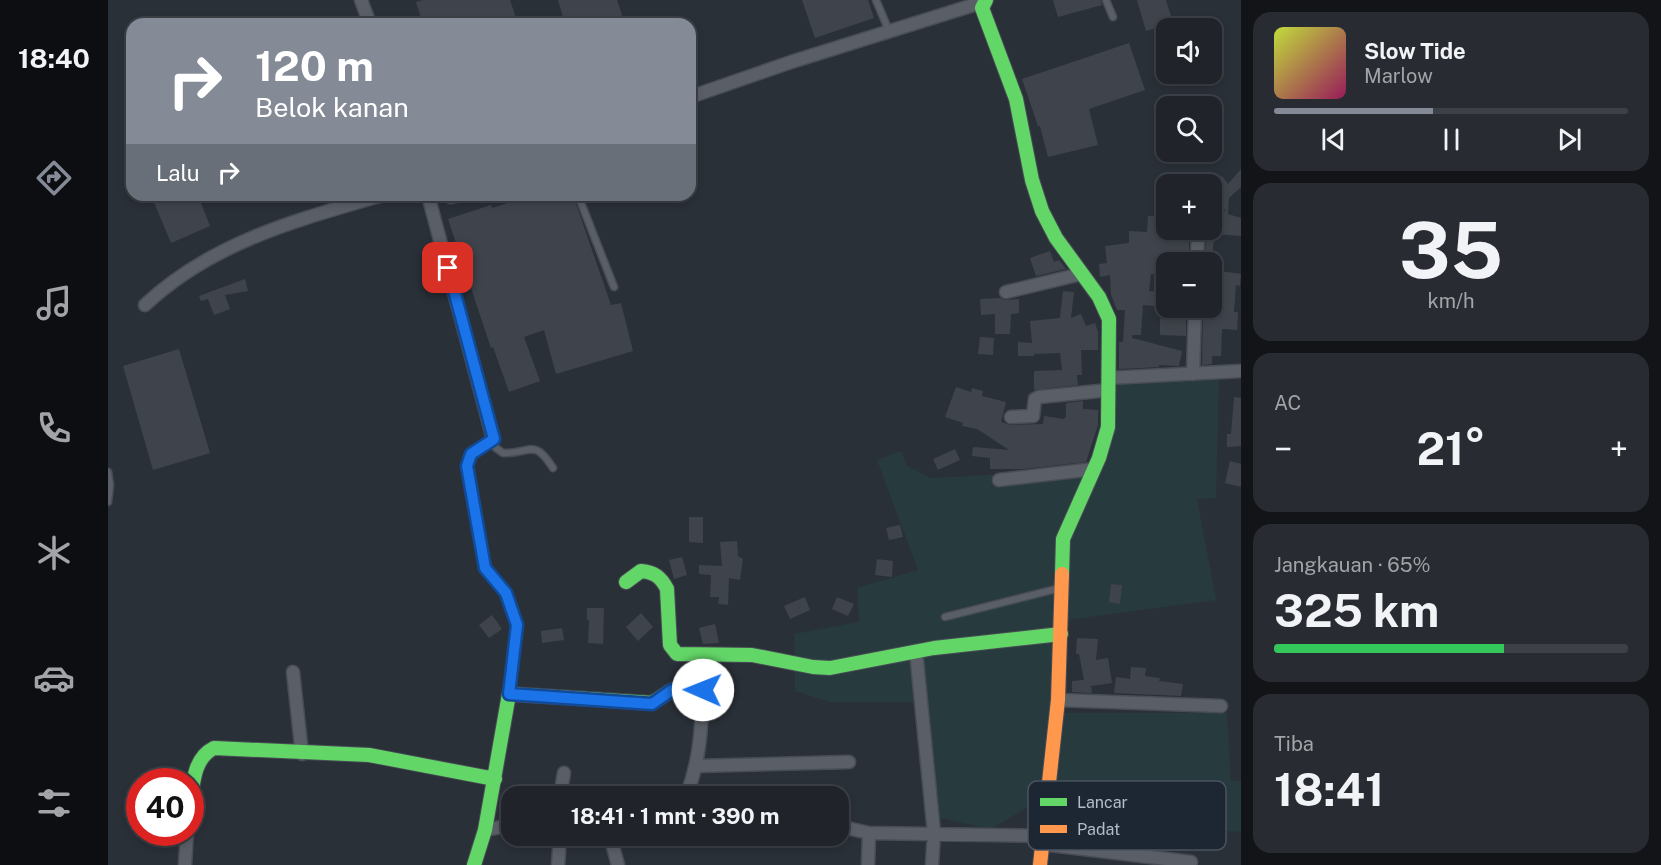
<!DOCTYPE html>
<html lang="id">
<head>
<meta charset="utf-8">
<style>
	:root { --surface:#20242a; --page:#282c32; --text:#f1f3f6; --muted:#a2a4a8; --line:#3d4147; --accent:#848b96 }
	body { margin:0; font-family:"Public Sans",sans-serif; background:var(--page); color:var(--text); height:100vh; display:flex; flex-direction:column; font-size:22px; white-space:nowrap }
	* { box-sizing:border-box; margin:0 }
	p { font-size:20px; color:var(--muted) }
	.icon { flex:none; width:33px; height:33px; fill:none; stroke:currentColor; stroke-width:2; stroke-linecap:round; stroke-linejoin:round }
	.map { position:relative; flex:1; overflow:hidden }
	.sheet { display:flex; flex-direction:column; gap:12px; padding:12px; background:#121417; width:420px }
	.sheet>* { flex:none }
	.banner { position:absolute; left:18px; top:18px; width:570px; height:183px; border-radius:18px; box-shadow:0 3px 9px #0003,0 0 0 2px var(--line); background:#848b96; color:#fff; overflow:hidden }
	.fabs { position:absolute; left:1048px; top:18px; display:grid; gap:12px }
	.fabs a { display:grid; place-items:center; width:66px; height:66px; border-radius:12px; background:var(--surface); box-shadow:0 3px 9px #0003,0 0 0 2px var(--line); font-size:30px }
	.speed { position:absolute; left:18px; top:768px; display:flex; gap:12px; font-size:30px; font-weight:700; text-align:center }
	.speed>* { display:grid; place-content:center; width:78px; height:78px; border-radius:50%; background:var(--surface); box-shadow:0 3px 9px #0003,0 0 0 2px var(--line); line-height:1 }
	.speed .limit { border:9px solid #d22; background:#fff; color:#111 }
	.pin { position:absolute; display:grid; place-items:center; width:51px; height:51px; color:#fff; margin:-26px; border-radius:12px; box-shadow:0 3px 9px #0006 }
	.me { position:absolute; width:66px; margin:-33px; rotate:271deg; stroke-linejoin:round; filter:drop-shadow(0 0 4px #0008) }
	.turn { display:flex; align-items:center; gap:21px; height:126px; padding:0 30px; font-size:27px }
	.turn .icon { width:78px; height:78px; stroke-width:2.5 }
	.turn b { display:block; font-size:42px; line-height:51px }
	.then { display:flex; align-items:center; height:57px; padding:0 30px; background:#0003; gap:12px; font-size:22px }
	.big { font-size:45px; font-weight:700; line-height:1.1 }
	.sheet .card { flex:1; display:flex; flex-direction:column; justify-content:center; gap:9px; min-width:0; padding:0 21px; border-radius:18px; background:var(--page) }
	.sheet .dial { align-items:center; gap:0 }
	.dial b { font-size:78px; line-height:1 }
	.song { display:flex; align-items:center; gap:18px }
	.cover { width:72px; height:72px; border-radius:9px; background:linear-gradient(135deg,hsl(70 70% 55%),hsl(330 70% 35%)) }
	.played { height:6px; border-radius:3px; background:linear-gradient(90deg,var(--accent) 45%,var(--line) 45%) }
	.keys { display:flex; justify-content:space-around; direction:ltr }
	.heat { display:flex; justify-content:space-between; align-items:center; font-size:33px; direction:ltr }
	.charge { height:9px; border-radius:4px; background:linear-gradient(90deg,#34c759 65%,var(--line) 0) }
	.trip { position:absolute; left:393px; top:786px; width:348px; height:60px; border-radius:18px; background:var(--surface); box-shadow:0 3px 9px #0003,0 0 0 2px var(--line); font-weight:700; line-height:60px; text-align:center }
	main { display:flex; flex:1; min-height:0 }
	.menu { display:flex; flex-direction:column; width:108px; justify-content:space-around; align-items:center; background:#0d0e11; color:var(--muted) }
	.menu .icon { width:42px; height:42px }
	.menu .current { color:var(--accent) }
	.menu b { font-size:27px; color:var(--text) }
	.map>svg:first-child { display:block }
</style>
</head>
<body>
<main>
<nav class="menu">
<b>18:40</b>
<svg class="icon current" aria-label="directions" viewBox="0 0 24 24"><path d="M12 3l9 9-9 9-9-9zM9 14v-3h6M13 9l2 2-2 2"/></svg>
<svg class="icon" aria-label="music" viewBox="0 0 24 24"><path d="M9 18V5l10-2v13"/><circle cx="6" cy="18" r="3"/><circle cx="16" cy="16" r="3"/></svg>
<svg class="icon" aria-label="phone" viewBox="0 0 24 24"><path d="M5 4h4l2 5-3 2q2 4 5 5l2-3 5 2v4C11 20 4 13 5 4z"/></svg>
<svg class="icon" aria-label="climate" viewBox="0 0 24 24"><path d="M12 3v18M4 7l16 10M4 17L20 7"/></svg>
<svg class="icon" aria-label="car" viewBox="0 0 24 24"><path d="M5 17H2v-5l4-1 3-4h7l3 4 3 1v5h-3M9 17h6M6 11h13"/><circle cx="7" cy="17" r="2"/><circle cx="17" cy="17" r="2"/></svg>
<svg class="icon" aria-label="filters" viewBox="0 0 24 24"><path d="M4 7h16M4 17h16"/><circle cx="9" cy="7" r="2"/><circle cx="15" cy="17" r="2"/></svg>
</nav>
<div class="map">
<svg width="1133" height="865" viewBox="0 0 1133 865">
	<rect width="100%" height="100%" fill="#2a3038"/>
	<!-- green -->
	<path fill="#273a3e" d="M1111,378L1108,498L1089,499L1108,600L958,620L950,713H1119L1123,781H1133V832L1091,829L1068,851L978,842L970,791L945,792L883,829L828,817L808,702H722L687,691L686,634L751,622L749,588L810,570L769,460L793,451L799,466L823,478L996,469L1008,384Z"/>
	<!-- building -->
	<path fill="#3f444c" d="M315,0H402L410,24H315L308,2Z
		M450,0H509L517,24H457Z
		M694,0H760L766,18L707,38Z
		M945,0H993L994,5L950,17Z
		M1029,0H1058L1065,23L1038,31Z
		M1021,43L1037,90L981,109L990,145L940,157L932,126H930L914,79Z
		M1133,169V187L1121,198L1120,214L1133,218V236L1107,234L1103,262H1097L1098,230H1104V209L1118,211L1104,195V185L1114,176L1120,184Z
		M43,195H90L102,226L63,243Z
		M425,195H465L503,305L513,303L525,351L448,374L436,330L416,337L432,381L401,392L385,347L383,348L340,219L383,205L384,208Z
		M1040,216L1059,217V230H1063L1062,238H1081V262H1059V274H1043L1041,291L1059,292V307L1035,305L1033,335H1024V338L1074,351L1071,366L1051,365V367L1011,369V342H1015L1017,310H1009L1003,295L1002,275L992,277L991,264L999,263L997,246L1021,243V231L1039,232Z
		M942,251L946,262L951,260L958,269L928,276L922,258Z
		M1112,271L1133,274L1132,286L1128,285L1126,312H1130L1129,330L1114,329L1113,356H1104V364L1094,365L1095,311L1106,312Z
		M137,279L140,291L117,295L122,309L106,315L100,299L93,301L91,296Z
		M955,291L966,292L963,318L973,314L978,326L987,323L990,332V350H973L974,375H969L970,385L926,390V371L954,370L952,353L926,354V356H910V342L924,343L922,321L952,318Z
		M892,298L896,300L911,299V313L903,314L902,334H887V314L873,315L872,299Z
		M1052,319L1078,320V336L1052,335Z
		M872,337L886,338L885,355L870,354Z
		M71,349L102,453L45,470L15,366Z
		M848,387L863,392L864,388L875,391L874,396L898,402L893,422L903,425L935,424L936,416L955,419L958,417V403L975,401V409L990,410V425L978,462L915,469H882V458L864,456L865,447L901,450L869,429L854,426L855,423L837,417Z
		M1126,397L1133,398V446L1119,447V434H1123Z
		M847,449L852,460L830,470L825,459Z
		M1122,461L1133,464V487L1117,483Z
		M581,517H595V543L581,542Z
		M792,525L795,537L781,540L778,528Z
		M629,541L630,556L635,559L632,580L621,578L620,605L610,604L611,597H602L603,575L591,574V565L614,566L612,542Z
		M574,557L579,575L566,579L561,560Z
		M769,559L785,561L784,577L767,575Z
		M1003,584L1014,585L1012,604L1001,602Z
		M697,597L702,610L682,619L676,606Z
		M729,597L746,604L740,616L724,609Z
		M479,608H496L495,644L480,643L481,620H479Z
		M533,613L545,627L530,641L518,627Z
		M384,615L394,629L381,638L371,625Z
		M607,624L611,643L595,644L591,628Z
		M454,628L456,640L434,643L433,631Z
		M969,638L990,639L988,660L1000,658L1004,683L983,686L984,693L964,692V681L976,680L971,654H968Z
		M1023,667L1038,668L1037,676L1052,678L1051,681L1075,684L1073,696L1006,693L1008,677L1022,679Z"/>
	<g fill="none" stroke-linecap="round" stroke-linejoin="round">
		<defs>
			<path id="lane" d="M768,0L781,31
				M998,0L1005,17
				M276,24L285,22L299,24
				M334,195L342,200L367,195
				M470,195L506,287
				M0,472L2,485L0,502
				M837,617L952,588
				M402,692L409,625L398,593L377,569L359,466C362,451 374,448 385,439L388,448L395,453C423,454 425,437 445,468"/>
			<path id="street" d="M253,0L262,24
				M582,97L683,62L875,2
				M320,195L385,439
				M1089,262L1090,230
				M898,292L973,274
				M37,305C104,242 189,220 275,195
				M1085,374L1087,308
				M1001,378L1133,371
				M903,417L925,416L927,399L931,397L1001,390
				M891,480L986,469
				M808,651L826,833L824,865
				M185,672L194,754
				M950,700L1113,706
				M588,766L741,762
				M452,796L456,773
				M578,796C596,752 596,702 591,656
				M730,826L761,833L935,836
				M377,830L404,825
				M502,836L510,865
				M934,844L1083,862
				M77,865L79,832
				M450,865L452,836
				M760,865L761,833"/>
			<path id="fast" d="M878,0L874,8L908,99L924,180L934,211L948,238L991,297L1001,319L1000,427L991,458L955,539L954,574
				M518,582L533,571C546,572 553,577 559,589L562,645L569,654L644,655L705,667L722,668L826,648L953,634
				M82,808C85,787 84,759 106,748L261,755L387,779
				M366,865L377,830L401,694L544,703L564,690H595"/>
			<path id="slow" d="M932,865L950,700L954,574"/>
		</defs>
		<!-- lane casing -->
		<use href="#lane" stroke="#484c55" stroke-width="9"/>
		<!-- street casing -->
		<use href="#street" stroke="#484c55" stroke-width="15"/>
		<!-- fast casing -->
		<use href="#fast" stroke="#484c55" stroke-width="16"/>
		<!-- slow casing -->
		<use href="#slow" stroke="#484c55" stroke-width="16"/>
		<!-- lane -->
		<use href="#lane" stroke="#5a5e66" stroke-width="6"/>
		<!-- street -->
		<use href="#street" stroke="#5a5e66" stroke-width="12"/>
		<!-- fast -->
		<use href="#fast" stroke="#63d668" stroke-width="14"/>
		<!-- slow -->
		<use href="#slow" stroke="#ff974d" stroke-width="14"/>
	</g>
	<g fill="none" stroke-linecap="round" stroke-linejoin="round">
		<defs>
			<path id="route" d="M340,268L386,439L363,454L359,466L377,568L398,593L409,625L401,694L544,704L564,690H595"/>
		</defs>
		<!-- route casing -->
		<use href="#route" stroke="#114b97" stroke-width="15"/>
		<!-- route -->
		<use href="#route" stroke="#1a73e8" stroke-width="10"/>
	</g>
	<!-- legend -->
	<rect x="920" y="781" width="198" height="69" rx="9" fill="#1d2633" stroke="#4a5360" stroke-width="1.5"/>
	<rect x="932" y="798" width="27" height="8" fill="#63d668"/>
	<rect x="932" y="825" width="27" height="8" fill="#ff974d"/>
	<g font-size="16" fill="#b4bcc9">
		<text x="969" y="808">Lancar</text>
		<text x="969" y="835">Padat</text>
	</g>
</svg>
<div class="fabs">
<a><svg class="icon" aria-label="sound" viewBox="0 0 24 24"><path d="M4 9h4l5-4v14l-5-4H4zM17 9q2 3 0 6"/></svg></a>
<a><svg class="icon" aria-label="search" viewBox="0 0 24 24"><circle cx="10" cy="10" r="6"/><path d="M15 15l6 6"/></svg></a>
<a>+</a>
<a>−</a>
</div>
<div class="speed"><div class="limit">40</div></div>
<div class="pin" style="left:340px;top:268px;background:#d93025"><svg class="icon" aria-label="arrive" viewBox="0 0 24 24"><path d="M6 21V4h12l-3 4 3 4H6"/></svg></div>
<svg class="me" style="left:595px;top:690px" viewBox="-20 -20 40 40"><circle r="19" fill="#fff"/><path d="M0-13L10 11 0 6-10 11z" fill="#1a73e8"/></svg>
<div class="trip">18:41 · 1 mnt · 390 m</div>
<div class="banner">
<div class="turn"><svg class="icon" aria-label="right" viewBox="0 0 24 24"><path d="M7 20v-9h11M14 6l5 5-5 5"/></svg><div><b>120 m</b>Belok kanan</div></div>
<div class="then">Lalu<svg class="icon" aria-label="right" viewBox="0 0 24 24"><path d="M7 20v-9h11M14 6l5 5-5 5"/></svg></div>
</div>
</div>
<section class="sheet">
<div class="card">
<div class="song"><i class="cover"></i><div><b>Slow Tide</b><p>Marlow</p></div></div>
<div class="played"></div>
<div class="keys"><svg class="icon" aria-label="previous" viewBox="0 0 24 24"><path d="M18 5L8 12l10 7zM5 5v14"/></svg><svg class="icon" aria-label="pause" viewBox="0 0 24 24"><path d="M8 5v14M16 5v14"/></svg><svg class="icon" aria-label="next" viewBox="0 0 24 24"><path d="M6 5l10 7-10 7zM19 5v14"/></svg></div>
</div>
<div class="card dial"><b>35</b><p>km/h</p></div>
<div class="card"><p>AC</p>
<div class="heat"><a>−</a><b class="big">21°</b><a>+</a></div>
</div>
<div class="card"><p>Jangkauan · 65%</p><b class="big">325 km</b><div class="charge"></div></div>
<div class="card"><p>Tiba</p><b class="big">18:41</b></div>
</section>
</main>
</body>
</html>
